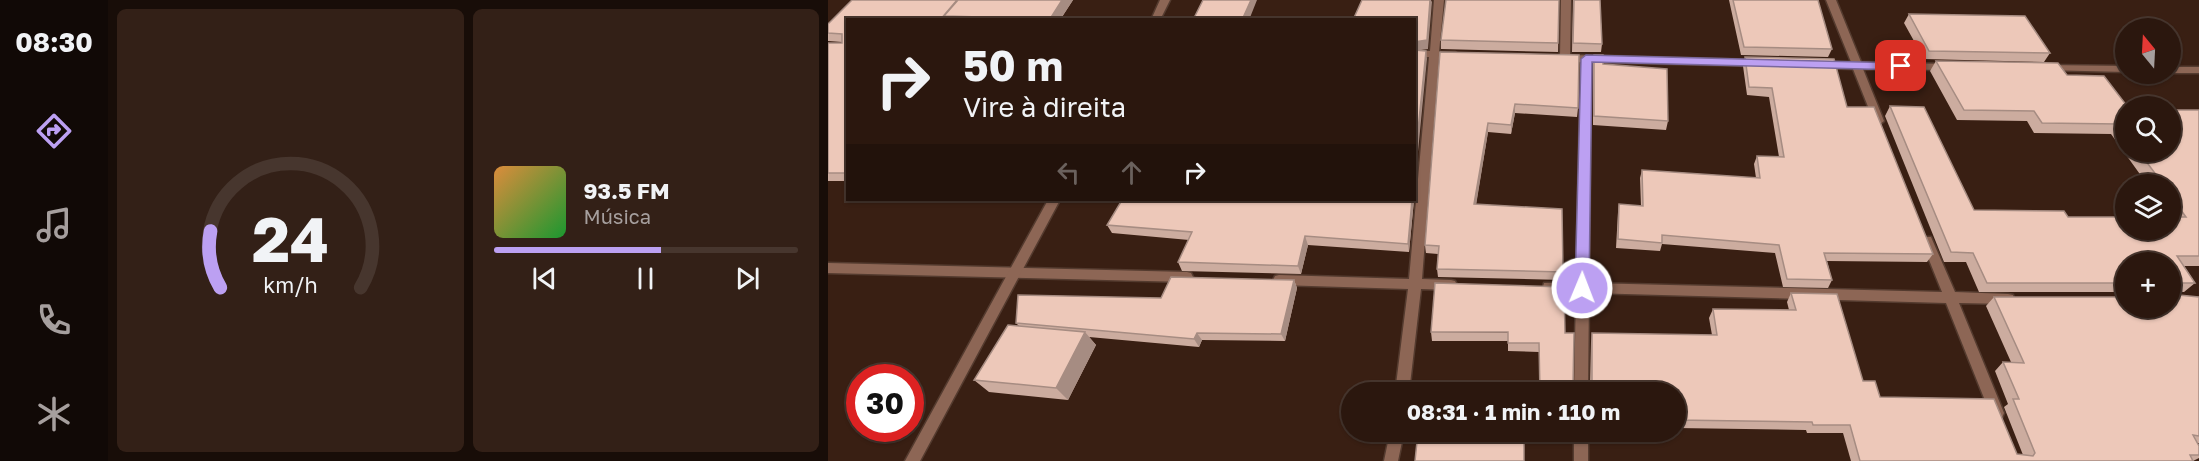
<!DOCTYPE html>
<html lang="pt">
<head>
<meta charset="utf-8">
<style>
	:root { --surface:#2b170e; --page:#332017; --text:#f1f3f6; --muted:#a69f9e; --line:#47362e; --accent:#bca0f2 }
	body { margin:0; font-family:"Golos Text",sans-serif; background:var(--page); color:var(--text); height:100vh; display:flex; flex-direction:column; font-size:22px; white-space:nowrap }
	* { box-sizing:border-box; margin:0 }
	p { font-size:20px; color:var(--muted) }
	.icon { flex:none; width:33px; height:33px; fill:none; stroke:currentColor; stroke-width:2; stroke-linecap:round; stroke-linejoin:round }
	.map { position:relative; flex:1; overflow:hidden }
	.panel { display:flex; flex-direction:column; gap:9px; padding:9px; background:#180d08; width:720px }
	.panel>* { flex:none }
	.top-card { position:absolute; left:18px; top:18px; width:570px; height:183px; border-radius:0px; box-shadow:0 2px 4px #0004,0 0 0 2px var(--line); background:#2b170e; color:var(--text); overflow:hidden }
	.needle { width:39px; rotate:342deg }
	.fabs { position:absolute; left:1287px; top:18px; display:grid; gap:12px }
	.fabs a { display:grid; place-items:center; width:66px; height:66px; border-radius:50%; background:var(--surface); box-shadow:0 2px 4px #0004,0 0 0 2px var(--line); font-size:30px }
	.speed { position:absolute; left:18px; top:364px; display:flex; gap:12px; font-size:30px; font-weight:700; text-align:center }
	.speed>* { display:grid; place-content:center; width:78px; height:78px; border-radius:50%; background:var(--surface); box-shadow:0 2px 4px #0004,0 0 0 2px var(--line); line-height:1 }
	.speed .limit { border:9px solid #d22; background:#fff; color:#111 }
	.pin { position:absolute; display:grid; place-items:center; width:51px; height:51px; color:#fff; margin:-26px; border-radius:12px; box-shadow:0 3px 9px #0006 }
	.me { position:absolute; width:66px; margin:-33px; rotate:1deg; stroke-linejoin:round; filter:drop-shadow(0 0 4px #0008) }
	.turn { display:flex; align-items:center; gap:21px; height:126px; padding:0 18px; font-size:27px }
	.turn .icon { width:78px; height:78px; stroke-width:2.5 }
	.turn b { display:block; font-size:42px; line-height:51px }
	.lanes { display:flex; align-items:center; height:57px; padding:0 18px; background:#0003; justify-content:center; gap:30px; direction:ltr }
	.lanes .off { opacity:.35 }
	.panel .card { flex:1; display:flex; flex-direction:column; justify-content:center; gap:9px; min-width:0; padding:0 21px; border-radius:9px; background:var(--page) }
	.panel .dial { align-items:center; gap:0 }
	.dial svg { height:156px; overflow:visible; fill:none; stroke:var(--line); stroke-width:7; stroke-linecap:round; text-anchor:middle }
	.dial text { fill:var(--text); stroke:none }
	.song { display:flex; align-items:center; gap:18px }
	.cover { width:72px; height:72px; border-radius:9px; background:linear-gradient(135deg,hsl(30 70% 55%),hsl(130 70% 35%)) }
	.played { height:6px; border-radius:3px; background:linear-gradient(90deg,var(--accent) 55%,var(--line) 55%) }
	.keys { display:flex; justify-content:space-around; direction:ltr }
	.panel .tiles { flex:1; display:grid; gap:9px; grid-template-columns:repeat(2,1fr) }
	.trip { position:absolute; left:513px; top:382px; width:345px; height:60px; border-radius:30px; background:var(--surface); box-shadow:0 2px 4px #0004,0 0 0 2px var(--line); font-weight:700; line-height:60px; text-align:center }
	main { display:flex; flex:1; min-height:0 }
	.tab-bar { display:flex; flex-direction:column; width:108px; justify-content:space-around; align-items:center; background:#110906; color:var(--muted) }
	.tab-bar .icon { width:42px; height:42px }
	.tab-bar .active { color:var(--accent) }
	.tab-bar b { font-size:27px; color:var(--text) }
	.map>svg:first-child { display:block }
</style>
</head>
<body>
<main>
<nav class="tab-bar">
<b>08:30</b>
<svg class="icon active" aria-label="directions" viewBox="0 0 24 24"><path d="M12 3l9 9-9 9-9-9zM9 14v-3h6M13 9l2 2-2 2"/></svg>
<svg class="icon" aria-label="music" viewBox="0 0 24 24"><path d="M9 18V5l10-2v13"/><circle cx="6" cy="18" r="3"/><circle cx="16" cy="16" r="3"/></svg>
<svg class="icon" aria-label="phone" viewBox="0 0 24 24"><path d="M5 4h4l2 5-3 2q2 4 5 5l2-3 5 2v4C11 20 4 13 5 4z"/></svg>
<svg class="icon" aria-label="climate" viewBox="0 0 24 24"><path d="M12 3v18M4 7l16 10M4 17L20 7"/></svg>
</nav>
<section class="panel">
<div class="tiles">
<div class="card dial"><svg viewBox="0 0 100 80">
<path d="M14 69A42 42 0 1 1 86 69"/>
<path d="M14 69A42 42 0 0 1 9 40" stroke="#bca0f2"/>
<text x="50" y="56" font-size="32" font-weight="700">24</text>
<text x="50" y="72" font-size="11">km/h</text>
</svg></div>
<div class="card">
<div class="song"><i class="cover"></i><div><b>93.5 FM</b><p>Música</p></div></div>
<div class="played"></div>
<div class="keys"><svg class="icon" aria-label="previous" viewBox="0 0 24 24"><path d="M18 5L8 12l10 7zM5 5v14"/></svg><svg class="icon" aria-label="pause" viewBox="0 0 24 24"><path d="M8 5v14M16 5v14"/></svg><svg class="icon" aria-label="next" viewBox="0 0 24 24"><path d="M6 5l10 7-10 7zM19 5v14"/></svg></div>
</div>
</div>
</section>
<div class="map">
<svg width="1371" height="461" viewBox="0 0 1371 461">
	<rect width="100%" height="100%" fill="#391f13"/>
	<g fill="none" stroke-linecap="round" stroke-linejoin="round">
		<defs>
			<path id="minor" d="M606,0H616L611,52H627L632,55L627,58H611L594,279L623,280L627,281L629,285L627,289L623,290L593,289L581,393H567L580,289L451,285L447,284L445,280L447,276L451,275L581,279L601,57H586V51H602Z
				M733,0H743L742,55L930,60L935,63L930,66L763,62L761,283L1114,292L1093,240L1095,237H1103L1127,292L1180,294L1185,295L1186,299L1185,303L1180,304L1131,303L1176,413L1174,418L1169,420L1164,418L1118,303L761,293L760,393H746L748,293L716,291L715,287L716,283L748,282L753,62L735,61L730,58L732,56Z
				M998,0H1008L1033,62L1119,64L1124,67L1119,70L1035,69L1056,121L1051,125L1047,124L1025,69L993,68L988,65L993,62H1023Z
				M1218,65L1298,66V72L1215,70V66Z
				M1342,67H1371V73H1342Z
				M0,263L359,272L363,273L365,277L363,281L359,282L0,273Z
				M562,432H576L570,461H556Z
				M746,432H760V461H746Z"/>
			<path id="tertiary" d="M332,0H342L332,20H323Z
				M220,200H232L92,461H77Z"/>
		</defs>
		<!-- minor casing -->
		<use href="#minor" stroke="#543b2f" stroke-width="3"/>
		<!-- tertiary casing -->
		<use href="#tertiary" stroke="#543b2f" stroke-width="3"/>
		<!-- minor -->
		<use href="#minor" fill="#8d6655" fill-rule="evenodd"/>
		<!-- tertiary -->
		<use href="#tertiary" fill="#8d6655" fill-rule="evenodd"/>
	</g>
	<!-- wall -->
	<path fill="#ccac9f" d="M24,0H245L232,20H20V181H0V43H14V42L0,41V24Z
		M731,0L730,52L613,49V40Z
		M745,0H772L774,44L773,52H744Z
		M901,0H990L1004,49L1000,57L913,55Z
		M1081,14L1222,53L1216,62L1096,59L1076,23Z
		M612,52L750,108L749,117L687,113L683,134L660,132L648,204L735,272V280L610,277L609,269L610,254L598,253L597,245Z
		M766,55L775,64L840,121L838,130L765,125V63Z
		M917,57L1019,107L1105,254L1099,262L999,261L1004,280L1000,288L955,287L947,253L834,244L832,251L788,248L790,212L791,204L813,206L812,178L814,170L928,178L926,164L929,156L951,157L941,97L919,95L915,66Z
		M1108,61L1239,75L1298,106V152H1342L1371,110V266H1356L1367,283L1356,292H1351V295L1371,297V443H1370L1371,446V458L1365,461H1023L1015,433H979L978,430L848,428V393H711V352L680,351V341H604L603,332L737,333L745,385L761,387L762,386L763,342L764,333L884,335L881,318L885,309L961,310L959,302L963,293L1035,381L1052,397L1189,454L1195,455L1176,407L1180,404L1167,371L1175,362H1183L1158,306L1166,297L1342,308L1298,262V292H1151L1138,262H1116L1057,116L1062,106L1146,210L1240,217L1342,230V184H1319L1283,134L1206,133L1199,121L1129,120L1102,71Z
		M586,200L581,252L480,245L473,274L354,271L350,262L361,240L284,233L279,225Z
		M466,280L469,288L457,341L374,340L371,347L261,337L268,345L240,400L161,392L146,380L191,326L188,323L333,298Z"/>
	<!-- shaded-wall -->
	<path fill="#a68c82" d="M234,0H245L232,20H222V19Z
		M423,0H429L421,20H414Z
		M602,0H603L604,2L600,49L586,51V42Z
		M598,51L599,59L586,193V170Z
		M687,104V113L683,134V125Z
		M660,123V132L647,212L646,204Z
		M584,200H586L581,252L580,244Z
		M477,236L480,245L473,274L470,266Z
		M466,280L469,288L457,341L453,334Z
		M257,332L268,345L240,400L228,388Z
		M369,333L374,340L371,347L366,339Z"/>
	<!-- building -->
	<path fill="#edc8b9" stroke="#a68c82" stroke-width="1.5" d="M24,0H129L112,20H20V128L19,129H20V173H0V43H14V34L0,33V24Z
		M130,0H234L222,19L116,16Z
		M375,0H423L414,20H365Z
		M534,0H602L599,40L586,42V20H525Z
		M618,0H731L730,43L613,40Z
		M746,0H772L774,44L745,43Z
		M905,0H990L1004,49L916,47Z
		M1081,14L1197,16L1222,53L1101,51Z
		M586,50L598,51L586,170Z
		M612,52L751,55L750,108L687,104L683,125L660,123L646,204L734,209L735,272L609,269L611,246L597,245Z
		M766,55H775V64L839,69L840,121L766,116Z
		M917,57L1006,59L1019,107H1046L1105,254L996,253L1004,280L959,279L951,245L834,235V243L790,239L791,204L815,206L814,170L932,178L929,156L956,157L944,88L921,87Z
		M1108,61L1230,63L1239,75L1276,76L1299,106H1298V132L1291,124L1214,123L1206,111L1136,110Z
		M1062,106L1096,107L1146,210L1236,211L1240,217H1298V230H1342V217H1358L1342,195V184H1335L1311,152H1342V110H1371V256H1349L1367,283H1351V295L1371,297V436L1365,435L1371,446V455H1362L1365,461H1032L1022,425H985L984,422L848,420V393H712L711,343H680V332H603L607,283L736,287L737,333H746L745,385L761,387L764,385V333L889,335L885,309L968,310L963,293L1009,294L1035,381H1047L1052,397L1166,399L1189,454L1205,456L1207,453L1185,399H1191L1175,362L1196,363L1166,297H1298V308H1342V262H1298V283H1159L1145,253L1123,252Z
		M294,200H584L580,244L477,236L470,266L350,262L364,232L279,225Z
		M343,277L466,280L453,334L369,333L366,339L188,323L190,295L333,298Z
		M180,325L257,332L228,388L146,380Z
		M590,432H696V461H587Z"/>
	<!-- route -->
	<path fill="#bca0f2" stroke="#7a689d" stroke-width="1.5" d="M758,55L1073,63L1079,66L1073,70L764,62L761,288L754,294L747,288L753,59Z"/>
</svg>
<div class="fabs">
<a><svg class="needle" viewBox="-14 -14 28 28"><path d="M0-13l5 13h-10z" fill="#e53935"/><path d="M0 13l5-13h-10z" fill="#a69f9e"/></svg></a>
<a><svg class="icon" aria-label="search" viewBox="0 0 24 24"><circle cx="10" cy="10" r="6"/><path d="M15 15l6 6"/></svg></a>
<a><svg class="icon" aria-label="layers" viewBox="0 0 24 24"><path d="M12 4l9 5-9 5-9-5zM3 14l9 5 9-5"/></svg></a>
<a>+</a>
</div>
<div class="speed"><div class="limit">30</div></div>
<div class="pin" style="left:1073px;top:66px;background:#d93025"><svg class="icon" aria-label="arrive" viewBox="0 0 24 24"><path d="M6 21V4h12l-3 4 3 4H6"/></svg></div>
<svg class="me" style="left:754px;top:288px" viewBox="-20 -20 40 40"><circle r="17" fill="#bca0f2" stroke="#fff" stroke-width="3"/><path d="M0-11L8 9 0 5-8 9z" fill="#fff"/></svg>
<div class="trip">08:31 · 1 min · 110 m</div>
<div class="top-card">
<div class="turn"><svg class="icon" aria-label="right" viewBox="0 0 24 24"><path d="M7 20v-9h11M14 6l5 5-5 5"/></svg><div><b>50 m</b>Vire à direita</div></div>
<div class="lanes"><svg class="icon off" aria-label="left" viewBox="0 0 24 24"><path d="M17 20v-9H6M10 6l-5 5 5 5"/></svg><svg class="icon off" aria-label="ahead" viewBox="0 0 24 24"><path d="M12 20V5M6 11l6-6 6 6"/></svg><svg class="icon" aria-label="right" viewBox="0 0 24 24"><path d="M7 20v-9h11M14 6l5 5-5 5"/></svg></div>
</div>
</div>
</main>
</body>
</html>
